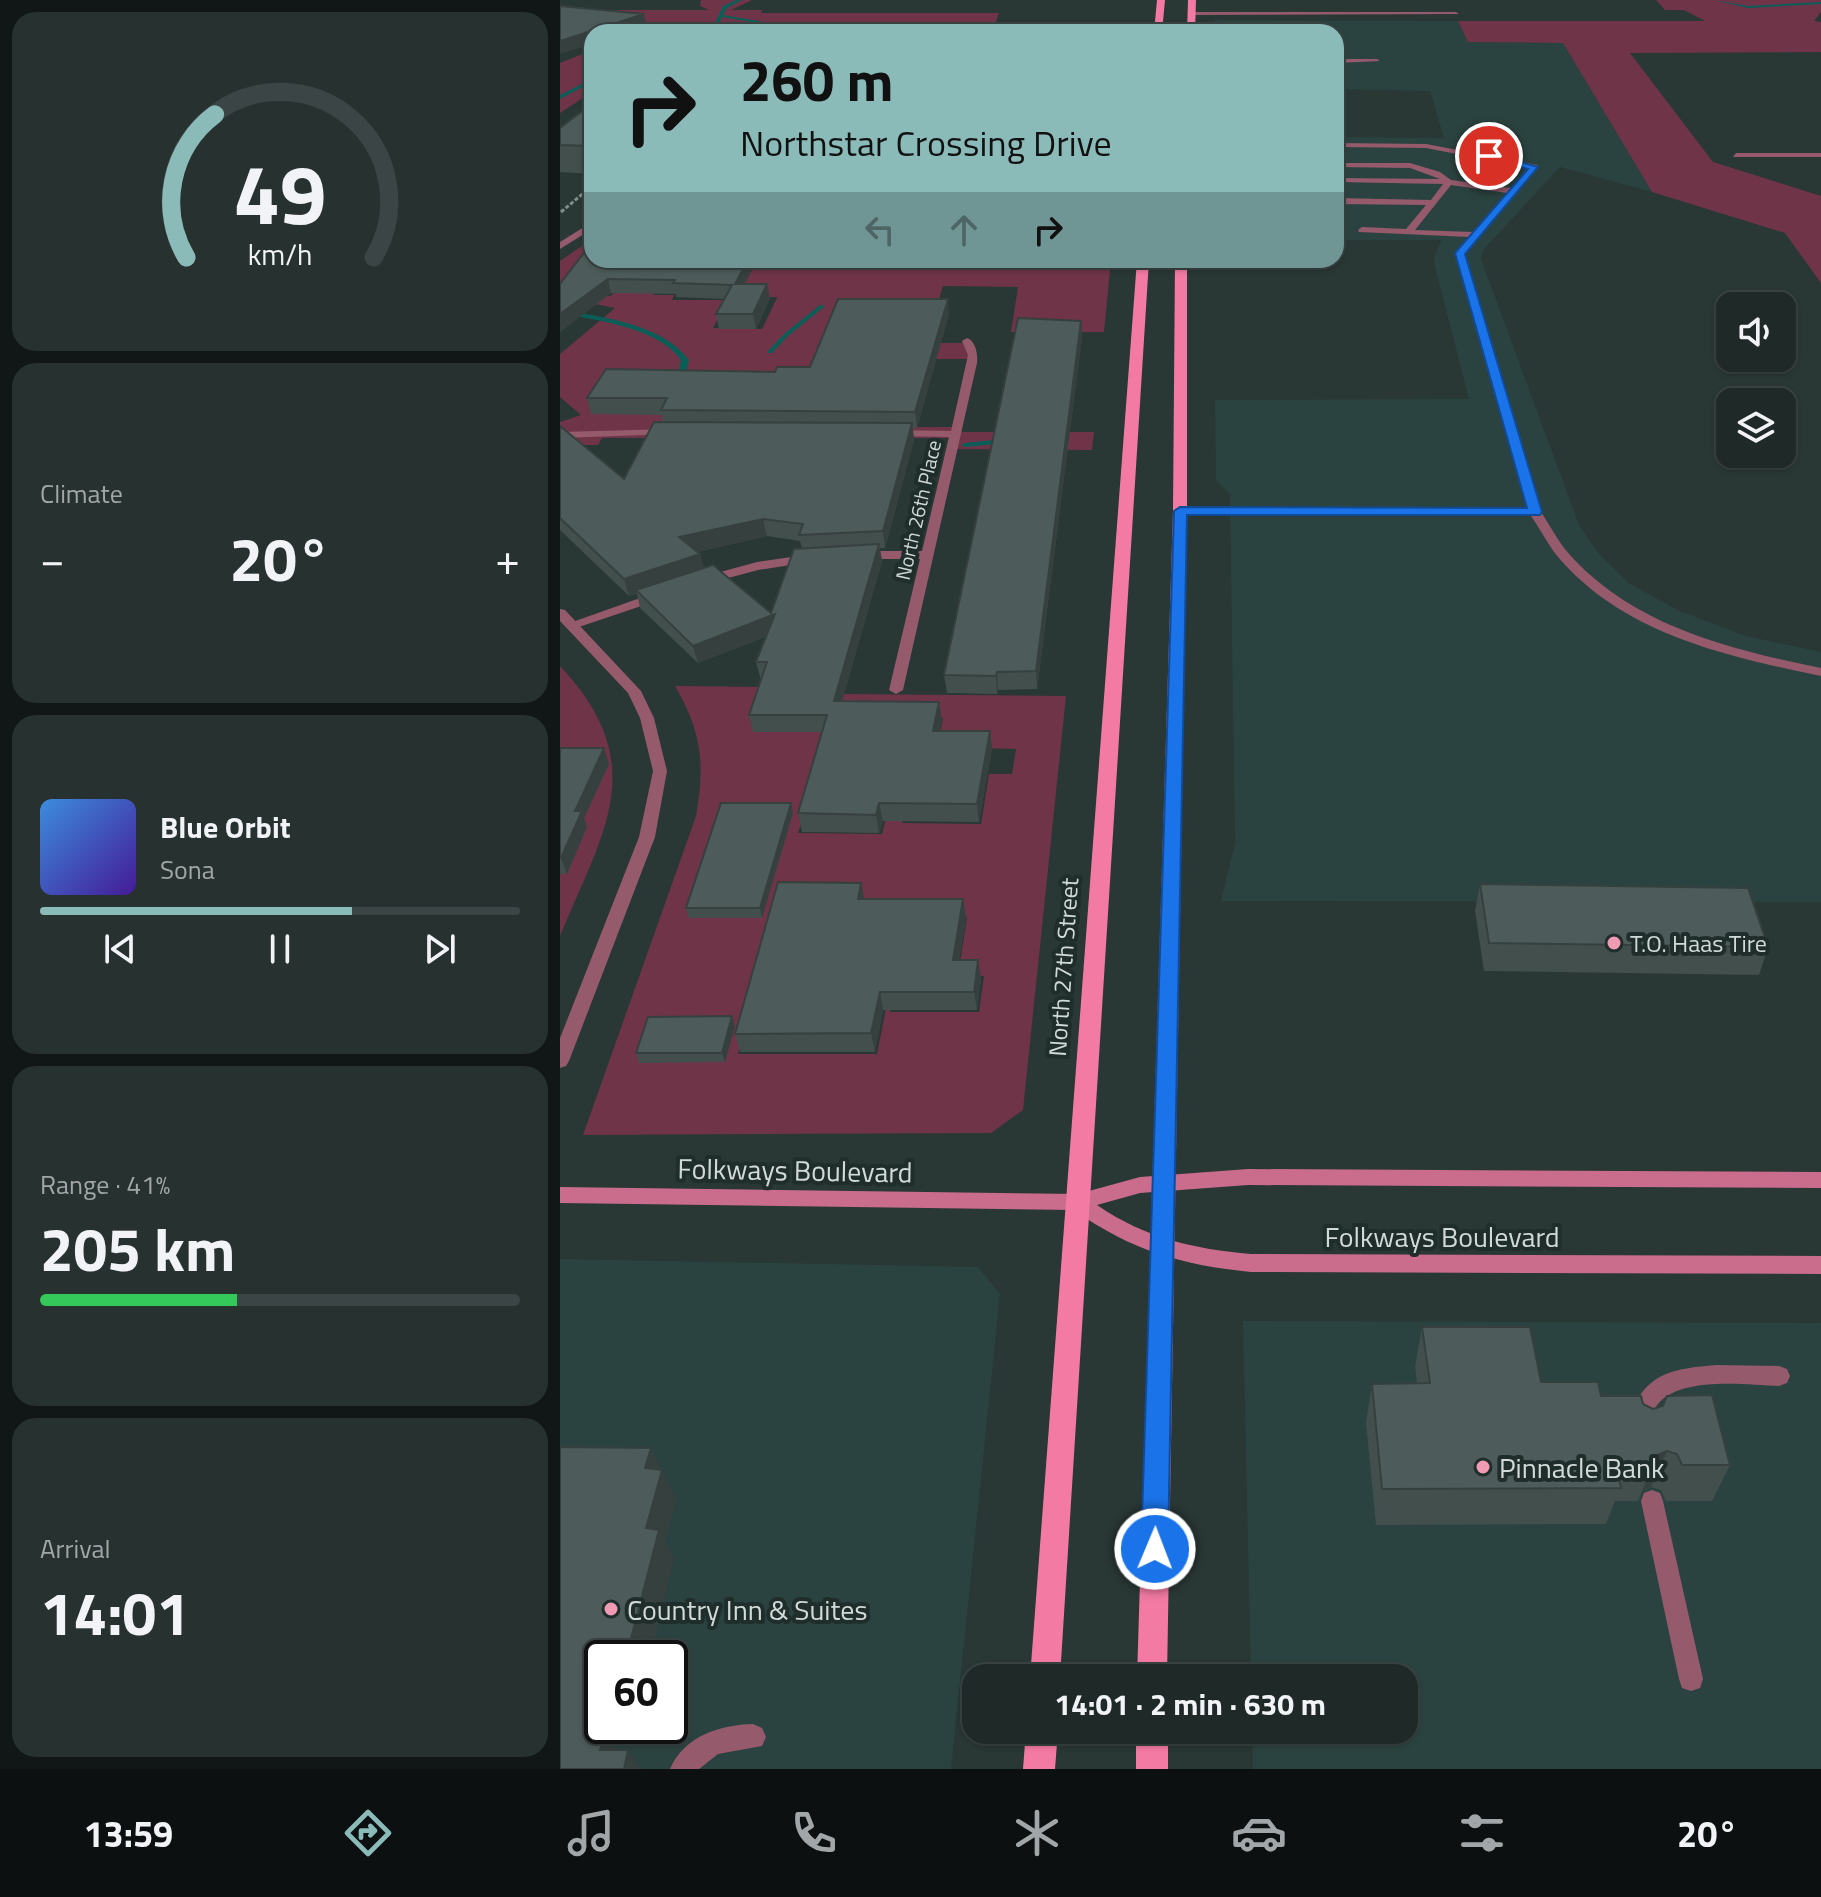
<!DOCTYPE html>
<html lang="en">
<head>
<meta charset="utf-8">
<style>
	:root { --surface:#1f2928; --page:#273130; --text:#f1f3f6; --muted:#a1a6a8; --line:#3c4545; --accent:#8bbbb9 }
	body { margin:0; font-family:"Titillium Web",sans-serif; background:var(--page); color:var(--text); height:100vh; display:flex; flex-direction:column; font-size:30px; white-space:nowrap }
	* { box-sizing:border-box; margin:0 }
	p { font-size:26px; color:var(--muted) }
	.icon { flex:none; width:44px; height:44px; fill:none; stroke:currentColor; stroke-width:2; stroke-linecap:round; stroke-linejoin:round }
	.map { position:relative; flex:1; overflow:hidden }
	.details { display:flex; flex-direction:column; gap:12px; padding:12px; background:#111716; width:560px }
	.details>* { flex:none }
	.hud { position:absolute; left:24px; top:24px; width:760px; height:244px; border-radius:24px; box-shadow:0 2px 6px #0004,0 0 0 2px var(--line); background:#8bbbb9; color:#111; overflow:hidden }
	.buttons { position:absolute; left:1156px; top:292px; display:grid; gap:16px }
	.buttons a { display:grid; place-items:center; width:80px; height:80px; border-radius:16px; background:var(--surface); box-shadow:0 2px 6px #0004,0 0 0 2px var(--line); font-size:40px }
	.speed { position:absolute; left:24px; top:1640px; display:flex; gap:16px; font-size:40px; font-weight:700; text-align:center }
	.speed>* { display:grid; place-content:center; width:104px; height:104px; border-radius:50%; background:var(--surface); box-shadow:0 2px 6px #0004,0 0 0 2px var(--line); line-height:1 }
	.speed .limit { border:4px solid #111; border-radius:12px; background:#fff; color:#111 }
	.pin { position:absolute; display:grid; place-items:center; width:68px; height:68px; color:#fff; margin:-34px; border:4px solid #fff; border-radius:50%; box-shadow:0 2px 8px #0007 }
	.me { position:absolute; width:88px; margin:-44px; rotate:1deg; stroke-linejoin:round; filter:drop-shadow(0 0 6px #0008) }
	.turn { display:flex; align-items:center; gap:28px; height:168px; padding:0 24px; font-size:36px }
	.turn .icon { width:104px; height:104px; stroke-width:2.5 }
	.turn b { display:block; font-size:56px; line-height:68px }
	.lanes { display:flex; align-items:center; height:76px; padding:0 24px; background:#0003; justify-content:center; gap:40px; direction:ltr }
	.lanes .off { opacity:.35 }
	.big { font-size:60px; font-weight:700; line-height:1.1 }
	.details .tile { flex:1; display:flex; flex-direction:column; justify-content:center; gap:12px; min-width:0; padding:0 28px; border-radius:24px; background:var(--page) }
	.details .dial { align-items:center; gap:0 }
	.dial svg { height:208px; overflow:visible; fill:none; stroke:var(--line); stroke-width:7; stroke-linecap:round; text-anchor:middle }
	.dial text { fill:var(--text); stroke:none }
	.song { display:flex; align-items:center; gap:24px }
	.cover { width:96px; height:96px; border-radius:12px; background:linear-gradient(135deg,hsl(210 70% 55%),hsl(260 70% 35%)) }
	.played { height:8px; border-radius:4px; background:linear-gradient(90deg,var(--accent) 65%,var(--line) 65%) }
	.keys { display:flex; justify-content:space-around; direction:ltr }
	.heat { display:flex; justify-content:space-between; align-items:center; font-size:44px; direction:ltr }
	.charge { height:12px; border-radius:6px; background:linear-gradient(90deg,#34c759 41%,var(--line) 0) }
	.trip { position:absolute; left:402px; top:1664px; width:456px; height:80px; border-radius:24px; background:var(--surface); box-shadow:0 2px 6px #0004,0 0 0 2px var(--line); font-weight:700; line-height:80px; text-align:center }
	.tabs { display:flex; height:128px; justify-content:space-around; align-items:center; background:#0c1010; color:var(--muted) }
	.tabs .icon { width:56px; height:56px }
	.tabs .active { color:var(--accent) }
	.tabs b { font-size:36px; color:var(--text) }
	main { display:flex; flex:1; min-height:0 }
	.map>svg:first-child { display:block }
</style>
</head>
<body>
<main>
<section class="details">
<div class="tile dial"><svg viewBox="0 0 100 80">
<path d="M14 69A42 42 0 1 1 86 69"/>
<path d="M14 69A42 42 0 0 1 25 14" stroke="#8bbbb9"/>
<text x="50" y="56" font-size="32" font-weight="700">49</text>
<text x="50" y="72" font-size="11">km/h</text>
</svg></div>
<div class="tile"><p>Climate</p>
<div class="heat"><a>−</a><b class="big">20°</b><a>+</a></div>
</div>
<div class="tile">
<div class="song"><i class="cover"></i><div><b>Blue Orbit</b><p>Sona</p></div></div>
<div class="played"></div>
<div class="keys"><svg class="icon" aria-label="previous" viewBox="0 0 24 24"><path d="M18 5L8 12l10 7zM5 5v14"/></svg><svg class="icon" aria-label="pause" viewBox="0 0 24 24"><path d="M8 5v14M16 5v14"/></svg><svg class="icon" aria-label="next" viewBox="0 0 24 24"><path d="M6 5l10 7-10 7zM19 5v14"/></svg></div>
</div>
<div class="tile"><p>Range · 41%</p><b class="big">205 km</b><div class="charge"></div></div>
<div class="tile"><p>Arrival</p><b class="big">14:01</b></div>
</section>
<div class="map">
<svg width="1261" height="1769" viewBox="0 0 1261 1769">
	<rect width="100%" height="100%" fill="#293735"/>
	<!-- built -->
	<path fill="#2b4340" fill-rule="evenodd" d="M655,20L898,21L908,42L1003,43L1092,192L1000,167L924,249L921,259L1019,525L1040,555L1070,584L1120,611L1186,636L1261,652V902L661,901L675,843L670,494L656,480L655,400L909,399L875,267L874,257L882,240H776V137L884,138L870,91L776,89V32H655Z
		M0,1259L418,1267L440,1294L391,1769H0ZM42,1658H110V1726H42Z
		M683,1321L1261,1323V1769H693L692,1730H844V1678H691Z"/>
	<!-- green -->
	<path fill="#6f3448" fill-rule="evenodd" d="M141,0H192L171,10H202L201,13H439L432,32H58L51,10H149L140,6Z
		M1096,0H1261V12L1254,21L1261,22V52L1070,53L1153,162L1261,196V283L1225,233L1092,192L1003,43L908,42L898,21H1145L1124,10H1105Z
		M32,50V92L0,113V63Z
		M32,239V260L3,296H51L71,267L118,260H551L544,332H451L458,287L383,286L369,332L373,343H413L410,359H298L187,427H397V432H534L532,450L390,449L392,438H42L38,445H0V422L21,415L0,397V354L55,308L0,297V261ZM107,273L178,277L165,300H112L114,295H93ZM169,297H217V298L202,329L153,328Z
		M0,666C92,764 44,830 0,936Z
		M115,686L283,688L282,694L506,696L463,1110L431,1133L23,1135L136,816C145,764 142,732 115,686ZM273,717L383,718L373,767L259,766ZM381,747L456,749L452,774H429L421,824L342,823L354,770H376ZM256,779L335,780L322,834L238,833ZM219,900L307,901L293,965L201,964ZM323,917H407L398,976H424L419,1012H330L335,979H310ZM198,982L331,983L317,1054H178Z"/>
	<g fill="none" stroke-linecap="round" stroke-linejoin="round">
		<!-- stream -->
		<path fill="#0b5e58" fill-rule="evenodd" d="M176,0H182L167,8L163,15L262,32H252L162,17L155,32H151L163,6Z
			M1154,0L1188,6L1261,2V4L1188,8Z
			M32,79V82L0,99V95Z
			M260,305L265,306L228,336L212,353H208V351L224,334Z
			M0,309C43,318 101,323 129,360L124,381L120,383L116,381L121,360C97,327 38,321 0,313Z
			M444,439H447V443L405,447L401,445L405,443Z"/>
		<!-- path -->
		<path stroke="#828d8b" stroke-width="3" stroke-dasharray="4 2" stroke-linecap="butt" d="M1,212L32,186"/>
		<!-- lane -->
		<path fill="#955a6c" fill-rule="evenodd" d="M631,12H896L899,14L629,15Z
			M776,59H817L820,61L776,63Z
			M776,143L866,144L977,165V169L905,253L981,512C989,524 996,537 1004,548C1068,625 1168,649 1261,668V676C1165,656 1059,633 994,552C986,541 979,527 971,516L616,514L614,511L620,507L968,508L895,253L909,237L799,232L798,230L802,227L846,229L866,205L776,204V198L871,200L883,184L776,182V178L880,179L850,168L776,167V163H850L880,172L891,180L951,188L968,168L866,148L776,147ZM891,185L947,193L913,232L855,230Z
			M1176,153H1261V157H1173Z
			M407,338C416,341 418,355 417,363L343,690L336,694L329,690L360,559H299L293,555L299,551H362L389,437L333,436L327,433L333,430L391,431L408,355L402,341Z
			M110,429L116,432L114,434L0,438V432Z
			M252,554L256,555V561L198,570L146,584L140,580L142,577L197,562Z
			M97,592L103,596L102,599L16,628L11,629L4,625Z
			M1156,1365L1219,1366L1227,1369L1230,1376L1227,1383L1219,1386C1185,1385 1116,1375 1095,1408C1090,1415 1089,1424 1086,1431L1078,1434L1070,1431L1067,1424C1083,1374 1108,1369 1156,1365Z
			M1092,1490L1100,1493L1103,1501L1143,1679L1140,1688L1131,1691L1122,1688L1119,1679L1081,1501L1084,1493Z
			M193,1724L202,1728L206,1737L202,1746L158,1754L139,1769H110C124,1736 160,1725 193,1724Z"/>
		<!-- street -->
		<path fill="#955a6c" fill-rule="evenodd" d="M32,222V229L0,249V242Z
			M0,609L5,610L81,691L94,718L107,771L95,837L9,1061L6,1066L0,1068V1038L79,837L93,771L80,718L68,693L0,621Z"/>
		<!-- secondary -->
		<path fill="#ca6c8b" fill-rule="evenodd" d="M688,1169L1261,1172V1188L688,1185L580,1193L537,1205C585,1238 634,1249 691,1254L1261,1256V1274L691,1272C622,1265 572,1251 514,1210L0,1203V1187L518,1194L580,1177Z"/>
		<!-- primary -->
		<path fill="#f37aa3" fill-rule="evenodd" d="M597,0H605L602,32H594Z
			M628,0H636L635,32H627Z
			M577,260H589L500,1678H470Z
			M615,260H627V511L607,1678H577L613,511Z
			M466,1730H498L495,1769H463Z
			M576,1730H608V1769H576Z"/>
	</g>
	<!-- wall -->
	<path fill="#424f4d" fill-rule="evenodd" d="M32,110V174L0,172V128Z
		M32,260H197L185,284L210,298L196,329H159L156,314L165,299L116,297V294L51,293L0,332V284Z
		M389,314L357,428H353L354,440L325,548H320L322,561L282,701L382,720L379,731H430L432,749L419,822L323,821L319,833L242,832L238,813L262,732H193L189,715L201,680L196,662L207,636L138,663L80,608L77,594L69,596L0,530V426L64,479L103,422L102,415L31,414L27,398L250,367ZM207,536L240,541L242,548L211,613L144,568L140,554L137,552Z
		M521,321L522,337L477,689L438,690L437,694L387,693L384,675Z
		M0,748L49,764L24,818L27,827L7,874H0Z
		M231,803L233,813L202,918H129L126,908Z
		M920,884L1208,947L1199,975L924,971L915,911Z
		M304,899H403L406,918L399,960L421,978L417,1010H323L315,1052H180L175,1034Z
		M172,1016L175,1026L165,1062L79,1063L76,1053Z
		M862,1327L981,1382L1041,1396L1170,1465L1152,1501H1106L1101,1490L1091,1487L1082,1491L1078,1501H1055L1046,1524L816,1525L806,1422L812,1384H857L855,1366Z"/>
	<!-- shaded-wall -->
	<path fill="#36403f" d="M84,14L87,26L67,32H32V44L0,54V41Z
		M188,260H197L178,298L175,284Z
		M48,279L51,293L0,332V314Z
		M207,284L210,298L196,329L193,314Z
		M388,299L389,314L357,428L355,412Z
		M521,321L522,337L477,689L476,671Z
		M352,423L354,440L325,548L323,531Z
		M203,519L207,536L124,555L119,537Z
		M319,544L322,561L277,719L274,701Z
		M140,554L145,572L76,590L77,594L69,596L64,579Z
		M215,614L219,631L138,663L133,646Z
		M437,672L438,690L437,694L436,676Z
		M379,702L382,720L375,749L373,731Z
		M430,731L432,749L419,822L417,804Z
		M44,748L49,764L24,818L27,827L7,874L1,858L15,811Z
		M231,803L233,813L202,918L200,908Z
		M319,803L323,821L319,833L316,815Z
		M301,883L305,902L298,899Z
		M403,899L406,918L396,978L393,960Z
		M418,960L421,978L417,1010L414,992Z
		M320,992L323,1010L315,1052L311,1033Z
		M172,1016L175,1026L165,1062L162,1053Z
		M91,1448L116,1500L105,1542L114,1559L90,1658H66L86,1528L85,1468Z
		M1107,1451L1091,1487L1082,1491L1097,1455Z
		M42,1691V1726H58L53,1746L63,1760L54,1769L31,1735Z
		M68,1750L81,1769H64Z"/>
	<!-- building -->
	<path fill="#4d5c5a" stroke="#36403f" stroke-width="2" d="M0,6L84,14L0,41Z
		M315,23L390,27L388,32H311Z
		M540,26L539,32H458L460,27Z
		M25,109L32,110V146L0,145V128Z
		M23,254H32V260H188L175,284H207L193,314H156L172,285L113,283L115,280L48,279L0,314V284Z
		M278,299H388L355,412L101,410L107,398H27L46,369L215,372L217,367H250Z
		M458,318L521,321L476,671L437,672L436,676L384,675Z
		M94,422L352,423L323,531L239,535L243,524L203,519L119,537L140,554L64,579L0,518V426L64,479Z
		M319,544L274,701L379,702L373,731H430L417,804L319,803L316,815L238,813L267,715H189L207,662H196L215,614L133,646L76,590L153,565L211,613L234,549Z
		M0,748H44L15,811H22L1,858H0Z
		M161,803H231L200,908H126Z
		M218,882L301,883L298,899H403L393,960H418L414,992H320L311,1033L175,1034Z
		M920,884L1188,888L1208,947L929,943Z
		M172,1016L162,1053H76L88,1017Z
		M862,1327H970L981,1382H1038L1041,1396H1081L1083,1404L1093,1409L1103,1406L1107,1396L1152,1395L1170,1465H1122L1117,1454L1107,1451L1097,1455L1093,1465H1056L1061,1488L822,1489L812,1384L870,1383Z
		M0,1447L91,1448L85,1468L102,1470L86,1528L99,1530L66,1658H42V1691L31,1735L45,1734L40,1750H68L64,1769H0Z"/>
	<!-- route -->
	<path fill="#1a73e8" stroke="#114b97" stroke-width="2" d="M929,153L978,167L905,254L982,512L980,515H627L608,1549L604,1558L595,1562L585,1558L581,1549L614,511L620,507L967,508L895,253L968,169L926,158Z"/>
	<!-- markers -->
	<g fill="#f09ab4" stroke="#1f2d2b" stroke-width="3">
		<circle cx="1054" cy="943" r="8"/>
		<circle cx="923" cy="1467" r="8"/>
		<circle cx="51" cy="1609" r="8"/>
	</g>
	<g text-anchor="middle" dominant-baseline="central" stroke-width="8" stroke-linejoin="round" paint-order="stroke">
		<!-- far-street labels -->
		<g font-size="20" fill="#d1dad9" stroke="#1f2d2b">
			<text transform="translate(358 510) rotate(-77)">North 26th Place</text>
		</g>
		<!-- poi labels -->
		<g font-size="24" fill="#d1dad9" stroke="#1f2d2b" text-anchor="start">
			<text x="1070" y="943">T.O. Haas Tire</text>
		</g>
		<!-- street labels -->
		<g font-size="24" fill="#d1dad9" stroke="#1f2d2b">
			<text transform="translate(503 967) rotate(-86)">North 27th Street</text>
		</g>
		<!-- near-street labels -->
		<g font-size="28" fill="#d1dad9" stroke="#1f2d2b">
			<text transform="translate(235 1170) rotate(1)">Folkways Boulevard</text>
			<text x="882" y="1236">Folkways Boulevard</text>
		</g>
		<!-- near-poi labels -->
		<g font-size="28" fill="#d1dad9" stroke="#1f2d2b" text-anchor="start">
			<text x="939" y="1467">Pinnacle Bank</text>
			<text x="67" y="1609">Country Inn &amp; Suites</text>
		</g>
	</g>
</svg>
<div class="buttons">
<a><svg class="icon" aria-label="sound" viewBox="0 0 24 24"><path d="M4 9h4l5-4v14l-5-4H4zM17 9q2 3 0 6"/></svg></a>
<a><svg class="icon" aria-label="layers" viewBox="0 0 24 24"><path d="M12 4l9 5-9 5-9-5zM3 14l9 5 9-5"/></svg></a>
</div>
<div class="speed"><div class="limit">60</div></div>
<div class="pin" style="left:929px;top:156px;background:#d93025"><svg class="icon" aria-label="arrive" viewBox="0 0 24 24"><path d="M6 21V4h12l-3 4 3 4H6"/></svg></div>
<svg class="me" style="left:595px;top:1549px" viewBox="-20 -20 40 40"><circle r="17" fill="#1a73e8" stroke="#fff" stroke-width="3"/><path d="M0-11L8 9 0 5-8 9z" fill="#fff"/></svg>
<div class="trip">14:01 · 2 min · 630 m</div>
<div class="hud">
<div class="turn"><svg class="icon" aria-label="right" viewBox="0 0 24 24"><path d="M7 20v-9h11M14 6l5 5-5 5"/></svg><div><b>260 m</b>Northstar Crossing Drive</div></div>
<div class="lanes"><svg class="icon off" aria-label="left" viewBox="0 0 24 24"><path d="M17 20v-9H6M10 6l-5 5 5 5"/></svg><svg class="icon off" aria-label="ahead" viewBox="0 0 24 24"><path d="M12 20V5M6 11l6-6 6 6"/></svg><svg class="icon" aria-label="right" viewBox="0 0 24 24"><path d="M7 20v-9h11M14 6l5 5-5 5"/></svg></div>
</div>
</div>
</main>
<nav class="tabs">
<b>13:59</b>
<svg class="icon active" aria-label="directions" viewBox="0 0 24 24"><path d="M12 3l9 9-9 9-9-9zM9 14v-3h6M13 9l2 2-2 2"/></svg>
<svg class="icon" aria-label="music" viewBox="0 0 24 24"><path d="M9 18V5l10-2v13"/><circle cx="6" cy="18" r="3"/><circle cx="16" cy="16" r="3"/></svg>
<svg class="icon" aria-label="phone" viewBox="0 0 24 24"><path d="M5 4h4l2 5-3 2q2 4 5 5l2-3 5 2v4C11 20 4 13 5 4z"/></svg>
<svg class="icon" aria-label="climate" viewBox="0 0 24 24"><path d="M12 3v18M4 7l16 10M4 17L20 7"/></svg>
<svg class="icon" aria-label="car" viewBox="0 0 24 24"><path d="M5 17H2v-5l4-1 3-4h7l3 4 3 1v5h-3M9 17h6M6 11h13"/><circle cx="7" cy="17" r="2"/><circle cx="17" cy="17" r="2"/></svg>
<svg class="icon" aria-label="filters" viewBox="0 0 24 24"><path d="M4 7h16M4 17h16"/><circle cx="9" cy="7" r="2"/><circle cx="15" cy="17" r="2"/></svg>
<b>20°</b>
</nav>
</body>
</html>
